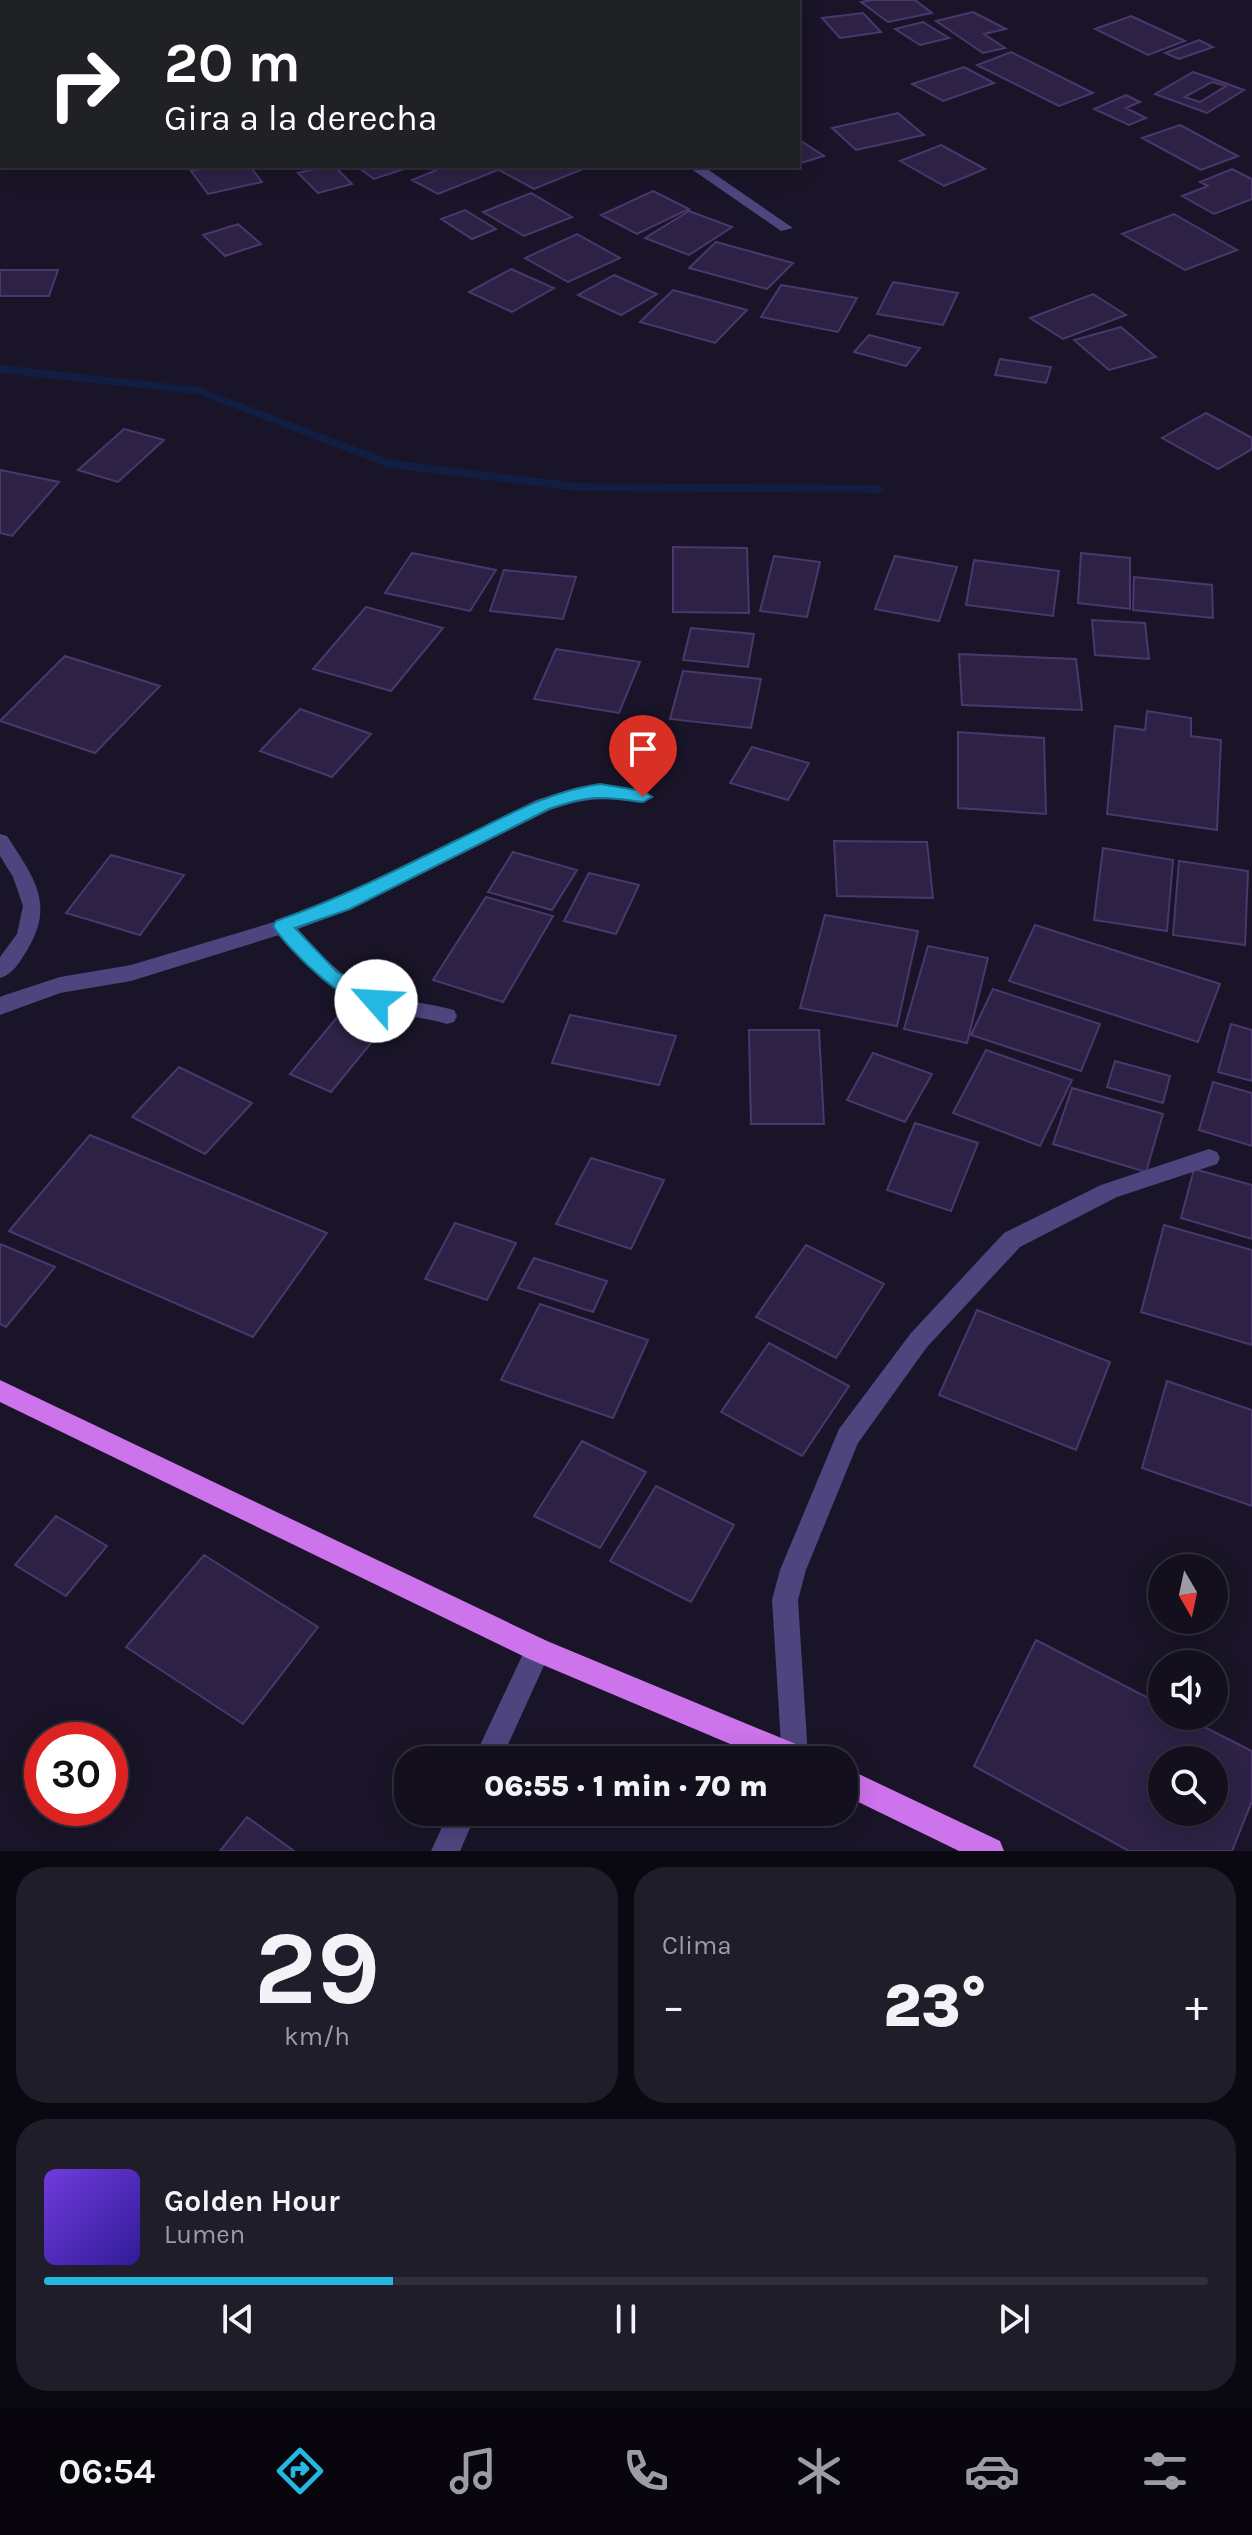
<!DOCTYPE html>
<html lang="es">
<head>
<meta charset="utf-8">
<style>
	:root { --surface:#130f1d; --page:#201d2a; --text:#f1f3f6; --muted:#9d9ca4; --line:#322f3b; --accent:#23b7e1 }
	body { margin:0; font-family:Karla,sans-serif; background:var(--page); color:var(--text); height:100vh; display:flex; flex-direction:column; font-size:30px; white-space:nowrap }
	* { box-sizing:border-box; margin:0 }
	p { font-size:26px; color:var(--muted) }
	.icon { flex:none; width:44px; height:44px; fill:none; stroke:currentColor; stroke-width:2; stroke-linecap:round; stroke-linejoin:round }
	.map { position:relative; height:1851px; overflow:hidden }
	.sheet { display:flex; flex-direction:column; gap:16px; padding:16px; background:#0a0810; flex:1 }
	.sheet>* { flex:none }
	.guide { position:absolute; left:0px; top:0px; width:800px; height:168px; box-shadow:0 4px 20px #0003,0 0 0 2px var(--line); background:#202124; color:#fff; overflow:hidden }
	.needle { width:52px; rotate:171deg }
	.fabs { position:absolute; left:1148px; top:1554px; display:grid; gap:16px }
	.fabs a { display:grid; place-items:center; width:80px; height:80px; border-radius:50%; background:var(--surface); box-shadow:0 4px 20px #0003,0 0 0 2px var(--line); font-size:40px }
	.speed { position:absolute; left:24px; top:1722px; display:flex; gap:16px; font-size:40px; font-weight:700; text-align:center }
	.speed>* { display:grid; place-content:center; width:104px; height:104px; border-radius:50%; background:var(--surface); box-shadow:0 4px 20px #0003,0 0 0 2px var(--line); line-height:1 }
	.speed .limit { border:12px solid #d22; background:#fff; color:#111 }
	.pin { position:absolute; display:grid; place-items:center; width:68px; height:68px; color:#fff; margin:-82px -34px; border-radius:50% 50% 50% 0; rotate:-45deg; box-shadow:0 0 8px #0007 }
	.pin .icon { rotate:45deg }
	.me { position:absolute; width:88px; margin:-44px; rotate:296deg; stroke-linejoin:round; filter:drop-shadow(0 0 6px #0008) }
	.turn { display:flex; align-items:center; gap:28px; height:168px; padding:0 32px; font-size:36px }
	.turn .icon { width:104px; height:104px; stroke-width:2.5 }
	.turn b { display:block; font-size:56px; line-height:68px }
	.big { font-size:60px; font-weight:800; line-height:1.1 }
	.sheet .card { flex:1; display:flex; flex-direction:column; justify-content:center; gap:12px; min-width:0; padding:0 28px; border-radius:32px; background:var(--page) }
	.sheet .dial { align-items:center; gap:0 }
	.dial b { font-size:104px; line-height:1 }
	.song { display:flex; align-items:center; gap:24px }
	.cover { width:96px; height:96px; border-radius:12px; background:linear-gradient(135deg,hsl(260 70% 55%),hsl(250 70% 35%)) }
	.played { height:8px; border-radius:4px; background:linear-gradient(90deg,var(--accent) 30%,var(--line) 30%) }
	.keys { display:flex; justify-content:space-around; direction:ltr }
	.heat { display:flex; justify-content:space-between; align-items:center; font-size:44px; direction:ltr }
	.sheet .tiles { flex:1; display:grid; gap:16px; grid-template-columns:1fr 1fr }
	.card:last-child { grid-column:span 2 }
	.trip { position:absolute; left:394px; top:1746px; width:464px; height:80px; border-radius:32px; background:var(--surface); box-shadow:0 4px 20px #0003,0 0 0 2px var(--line); font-weight:800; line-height:80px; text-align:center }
	.tabs { display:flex; height:128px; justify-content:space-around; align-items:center; background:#08060c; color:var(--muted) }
	.tabs .icon { width:56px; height:56px }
	.tabs .on { color:var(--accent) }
	.tabs b { font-size:36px; color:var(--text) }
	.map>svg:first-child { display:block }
</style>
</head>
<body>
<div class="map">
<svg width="1252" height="1851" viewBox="0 0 1252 1851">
	<rect width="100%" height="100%" fill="#191427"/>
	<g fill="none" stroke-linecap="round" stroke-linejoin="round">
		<!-- stream -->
		<path fill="#121e41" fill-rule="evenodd" d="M0,365L199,387L391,460L577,483L879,485L885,489L879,493L577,491L389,468L197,394L0,373Z"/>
	</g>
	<!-- building -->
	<path fill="#2d2245" stroke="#49376e" stroke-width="2" fill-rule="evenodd" d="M279,0H353V2H279Z
		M872,0H915L932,13L888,22L861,2Z
		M973,12L1006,29L984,34L1005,48L983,53L936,21Z
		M863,13L881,32L840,38L822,18Z
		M1131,16L1185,41L1148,55L1095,29Z
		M923,22L949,38L920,45L895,29Z
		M1199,40L1213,47L1179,59L1165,53Z
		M1011,52L1093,93L1059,106L977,65Z
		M964,67L994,83L943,101L912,84Z
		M1193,72L1228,84L1244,90L1207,113L1155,94ZM1212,82L1226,86L1200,102L1185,97Z
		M1126,95L1140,102L1126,108L1146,118L1129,125L1094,109Z
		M898,113L924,135L856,150L832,128Z
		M1180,125L1238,156L1201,170L1142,138Z
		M798,139L824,156L798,164Z
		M941,145L985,169L944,186L900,161Z
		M214,166H250L262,182L208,194L191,171Z
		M325,166H334L352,184L318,193L298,173Z
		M356,166H394L401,170L374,179Z
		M446,166H492L498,170L438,194L412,180Z
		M508,166H577L583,169L534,189L499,170Z
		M1232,169L1252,179V199L1214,214L1182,196L1208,186L1200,182Z
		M653,191L689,209L637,234L601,215Z
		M531,193L572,217L524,236L483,212Z
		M465,210L496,229L472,239L441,219Z
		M689,211L732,227L689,255L645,238Z
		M1174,214L1237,250L1185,270L1122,234Z
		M238,224L261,244L225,256L203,235Z
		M577,234L620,258L568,282L525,258Z
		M716,242L793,263L767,289L689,268Z
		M511,269L554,288L512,312L469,292Z
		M0,270H58L49,296H0Z
		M614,275L657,294L621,315L578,295Z
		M893,282L958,293L943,325L877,314Z
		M781,285L857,298L838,332L761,317Z
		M673,290L747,310L715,343L640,322Z
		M1093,294L1126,315L1063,339L1030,318Z
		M1121,327L1156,357L1109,370L1074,340Z
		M869,335L920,348L906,366L854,352Z
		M1000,359L1051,367L1046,383L995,375Z
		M1206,413L1252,438V449L1218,469L1162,438Z
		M124,429L164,440L118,482L78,470Z
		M0,470L59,482L12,536L0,533Z
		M673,547L747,548L749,613L673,612Z
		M412,553L496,570L470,611L385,593Z
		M1081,553L1130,558V609L1078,603Z
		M774,556L820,562L807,617L760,611Z
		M895,556L957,567L939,621L875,609Z
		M974,560L1059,571L1053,616L966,605Z
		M504,570L576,577L563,619L490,611Z
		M1134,577L1212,585L1213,618L1133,610Z
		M366,607L443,628L391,691L313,669Z
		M1092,620L1145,623L1149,659L1095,655Z
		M691,628L754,634L748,667L683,660Z
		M556,649L640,662L619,713L534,699Z
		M959,654L1076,659L1082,710L962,705Z
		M65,656L160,686L95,753L0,721Z
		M683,671L761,679L751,728L670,719Z
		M300,709L371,734L332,777L260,751Z
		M1147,711L1191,718V736L1221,740L1217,830L1107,814L1115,726L1145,730Z
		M958,732L1044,738L1046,814L958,808Z
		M752,747L809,763L788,800L730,783Z
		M834,841L927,842L933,898L837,896Z
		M1103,848L1173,860L1167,931L1094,920Z
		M513,852L577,870L552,910L488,892Z
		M111,855L184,875L140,935L66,913Z
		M1179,861L1248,871L1245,945L1173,935Z
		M589,873L639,885L616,934L564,921Z
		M486,897L553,916L503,1002L433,980Z
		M825,915L918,931L897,1026L800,1008Z
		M1035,925L1220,984L1198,1042L1009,981Z
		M928,946L988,958L967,1043L904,1029Z
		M993,989L1100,1024L1081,1071L971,1035Z
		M339,1015L380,1032L331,1092L290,1074Z
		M570,1015L676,1036L659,1085L552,1063Z
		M1231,1024L1252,1030V1081L1218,1072Z
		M749,1030H819L824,1124H751Z
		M986,1050L1072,1080L1040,1146L953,1113Z
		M873,1053L932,1074L905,1122L847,1100Z
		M1115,1061L1170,1076L1163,1103L1107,1087Z
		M179,1067L252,1103L205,1154L132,1117Z
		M1213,1082L1252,1093V1146L1199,1130Z
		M1072,1088L1163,1114L1146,1172L1053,1144Z
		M915,1123L978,1143L951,1211L887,1190Z
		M90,1135L327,1233L253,1337L9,1231Z
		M591,1158L664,1180L631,1249L556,1224Z
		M1194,1169L1252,1185V1239L1181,1218Z
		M455,1223L516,1243L487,1300L425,1279Z
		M1164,1225L1252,1250V1345L1141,1312Z
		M0,1244L55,1267L6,1327L0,1324Z
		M806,1245L884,1284L836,1358L756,1317Z
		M534,1258L607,1281L593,1312L518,1288Z
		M540,1304L648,1340L613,1418L501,1380Z
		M977,1310L1110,1362L1076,1450L939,1395Z
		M769,1343L849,1386L802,1456L721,1412Z
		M1167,1381L1252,1410V1506L1142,1468Z
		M582,1441L646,1472L600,1548L534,1516Z
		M656,1486L734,1525L691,1602L610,1561Z
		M56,1516L107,1546L66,1596L15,1565Z
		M204,1555L318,1627L243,1724L126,1647Z
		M1036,1640L1162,1705V1716H1183L1252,1751V1801L1232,1851H1129L974,1766ZM1162,1760H1214V1812H1162Z
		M247,1817L294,1851H220Z"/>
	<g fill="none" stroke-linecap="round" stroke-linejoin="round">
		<!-- minor -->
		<path fill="#4e457f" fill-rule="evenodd" d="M687,166H703L793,228L781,231Z
			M600,784L643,791L652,797L643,803C604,797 587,797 550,810L351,909L298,929C321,956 346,983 381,994C405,1002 430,1003 454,1010L457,1016L454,1022L447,1024C427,1018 405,1016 385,1011C339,999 310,970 279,935L131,981L60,993L0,1015V997L5,995L60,977L131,965L294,916L337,899L536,800L578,787Z
			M0,834L7,836C34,878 56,904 26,952C20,962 12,975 0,978V957L17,934L23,906L13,877L0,856Z
			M1209,1149L1217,1152L1220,1158L1217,1164L1117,1197L1020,1247L927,1347L858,1443L806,1570L798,1600L808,1757L806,1760H782L772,1600L780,1570L839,1429L911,1333L1004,1233L1101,1185Z
			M538,1637L547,1641L551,1650L501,1760H473L529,1641Z
			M449,1812H477L460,1851H431Z"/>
		<!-- major -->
		<path fill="#cd73ec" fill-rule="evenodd" d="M0,1380L547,1641L810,1750L814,1760H768L529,1659L0,1402Z
			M844,1767L1000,1841L1004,1851H959L844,1795Z"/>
	</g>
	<!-- route -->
	<path fill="#23b7e1" stroke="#177792" stroke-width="2" d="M600,784L643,791L652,797L643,802C601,796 589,795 549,809L350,909L295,928L337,972L383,996L386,1001L383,1006C353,1015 288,950 273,926L276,921C339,899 397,870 457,840C503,818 548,791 600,784Z"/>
</svg>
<div class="fabs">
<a><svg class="needle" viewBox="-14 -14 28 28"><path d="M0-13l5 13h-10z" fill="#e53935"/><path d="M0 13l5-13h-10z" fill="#9d9ca4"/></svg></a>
<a><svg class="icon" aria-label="sound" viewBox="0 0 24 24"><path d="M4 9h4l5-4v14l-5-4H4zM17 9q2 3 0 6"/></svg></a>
<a><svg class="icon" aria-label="search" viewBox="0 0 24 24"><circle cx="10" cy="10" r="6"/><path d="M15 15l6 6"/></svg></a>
</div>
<div class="speed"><div class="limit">30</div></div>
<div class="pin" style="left:643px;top:797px;background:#d93025"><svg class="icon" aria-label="arrive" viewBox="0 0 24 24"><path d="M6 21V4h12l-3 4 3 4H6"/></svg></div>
<svg class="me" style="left:376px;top:1001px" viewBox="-20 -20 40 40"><circle r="19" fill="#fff"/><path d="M0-13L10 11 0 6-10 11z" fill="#23b7e1"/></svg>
<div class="trip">06:55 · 1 min · 70 m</div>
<div class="guide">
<div class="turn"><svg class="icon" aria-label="right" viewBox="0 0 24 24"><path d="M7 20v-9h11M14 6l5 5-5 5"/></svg><div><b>20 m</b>Gira a la derecha</div></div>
</div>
</div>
<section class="sheet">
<div class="tiles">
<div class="card dial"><b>29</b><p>km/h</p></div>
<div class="card"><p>Clima</p>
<div class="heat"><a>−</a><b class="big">23°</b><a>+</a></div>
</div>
<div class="card">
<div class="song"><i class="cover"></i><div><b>Golden Hour</b><p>Lumen</p></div></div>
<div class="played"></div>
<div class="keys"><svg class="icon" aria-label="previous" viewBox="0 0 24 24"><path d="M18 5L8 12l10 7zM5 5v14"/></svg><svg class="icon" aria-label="pause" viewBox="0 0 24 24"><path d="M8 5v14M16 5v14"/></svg><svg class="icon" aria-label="next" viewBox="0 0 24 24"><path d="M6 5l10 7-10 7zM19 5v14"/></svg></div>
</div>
</div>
</section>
<nav class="tabs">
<b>06:54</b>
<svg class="icon on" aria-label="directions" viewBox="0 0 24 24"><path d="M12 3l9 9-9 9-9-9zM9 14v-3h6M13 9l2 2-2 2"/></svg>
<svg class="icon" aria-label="music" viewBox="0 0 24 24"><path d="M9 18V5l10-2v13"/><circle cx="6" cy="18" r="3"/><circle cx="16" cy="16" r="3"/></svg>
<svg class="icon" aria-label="phone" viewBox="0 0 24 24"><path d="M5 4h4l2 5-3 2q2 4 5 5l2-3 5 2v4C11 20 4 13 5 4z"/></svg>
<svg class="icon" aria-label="climate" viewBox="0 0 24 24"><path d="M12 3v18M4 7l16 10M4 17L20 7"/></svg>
<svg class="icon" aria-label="car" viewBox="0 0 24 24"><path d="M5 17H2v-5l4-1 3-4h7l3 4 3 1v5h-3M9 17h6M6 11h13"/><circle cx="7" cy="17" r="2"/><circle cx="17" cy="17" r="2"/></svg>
<svg class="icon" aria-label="filters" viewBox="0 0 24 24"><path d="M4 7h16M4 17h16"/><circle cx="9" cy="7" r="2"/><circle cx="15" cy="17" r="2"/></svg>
</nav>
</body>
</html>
